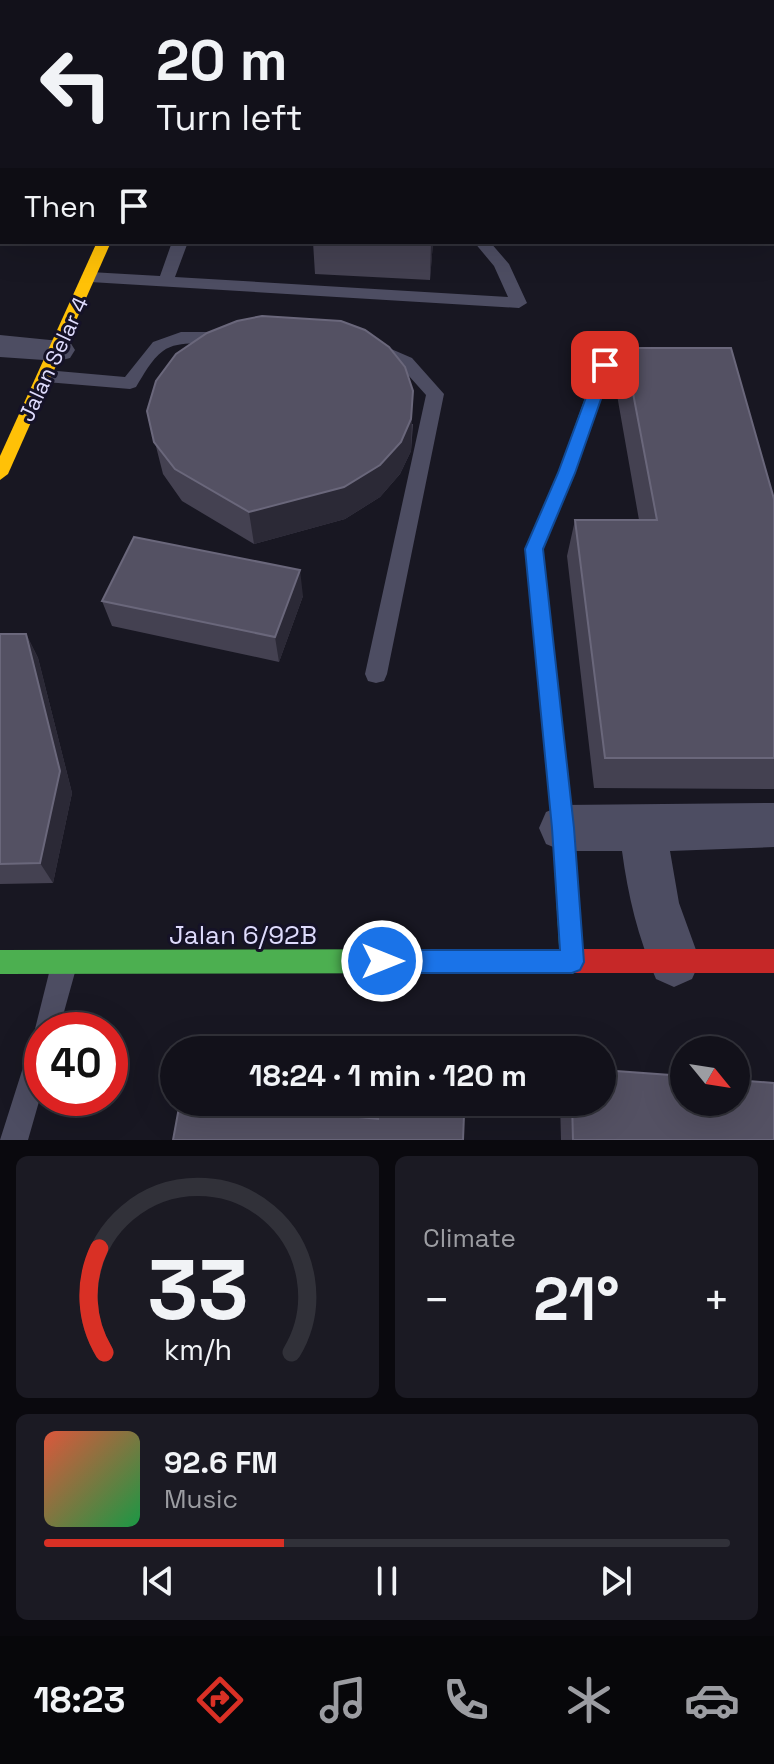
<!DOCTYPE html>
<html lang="en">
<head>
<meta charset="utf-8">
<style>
	:root { --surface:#12111a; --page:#1b1a23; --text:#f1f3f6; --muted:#9c9da2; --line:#313139; --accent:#d93025 }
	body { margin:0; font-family:"Space Grotesk",sans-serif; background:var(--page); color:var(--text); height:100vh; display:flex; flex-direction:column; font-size:30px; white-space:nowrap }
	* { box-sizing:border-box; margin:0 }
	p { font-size:26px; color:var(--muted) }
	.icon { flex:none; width:44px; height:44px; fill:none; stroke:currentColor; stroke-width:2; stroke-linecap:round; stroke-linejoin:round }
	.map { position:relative; height:1140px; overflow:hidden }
	.details { display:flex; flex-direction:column; gap:16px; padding:16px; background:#0a090e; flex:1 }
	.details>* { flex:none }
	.guide { position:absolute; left:0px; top:0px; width:774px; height:244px; box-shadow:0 8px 32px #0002,0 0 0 2px var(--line); background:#12111a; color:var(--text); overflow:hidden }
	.needle { width:52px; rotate:120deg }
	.fabs { position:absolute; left:670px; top:1036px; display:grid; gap:16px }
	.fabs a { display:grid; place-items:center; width:80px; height:80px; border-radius:50%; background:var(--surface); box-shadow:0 8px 32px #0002,0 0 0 2px var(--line); font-size:40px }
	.speed { position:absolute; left:24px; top:1012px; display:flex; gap:16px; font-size:40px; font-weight:700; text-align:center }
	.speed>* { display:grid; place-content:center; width:104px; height:104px; border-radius:50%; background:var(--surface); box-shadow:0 8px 32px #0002,0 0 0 2px var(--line); line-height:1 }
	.speed .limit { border:12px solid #d22; background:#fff; color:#111 }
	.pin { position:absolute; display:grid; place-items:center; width:68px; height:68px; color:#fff; margin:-34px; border-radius:16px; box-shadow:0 4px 12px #0006 }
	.me { position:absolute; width:88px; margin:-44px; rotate:90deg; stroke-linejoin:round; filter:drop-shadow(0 0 6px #0008) }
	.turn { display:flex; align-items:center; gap:28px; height:168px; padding:0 24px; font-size:36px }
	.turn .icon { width:104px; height:104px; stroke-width:2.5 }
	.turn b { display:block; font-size:56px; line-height:68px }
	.then { display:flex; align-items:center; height:76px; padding:0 24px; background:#0003; gap:16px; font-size:30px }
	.big { font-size:60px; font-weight:800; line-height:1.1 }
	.details .widget { flex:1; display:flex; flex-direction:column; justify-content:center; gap:12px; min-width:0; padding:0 28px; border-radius:12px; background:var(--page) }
	.details .dial { align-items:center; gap:0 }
	.dial svg { height:208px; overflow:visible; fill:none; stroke:var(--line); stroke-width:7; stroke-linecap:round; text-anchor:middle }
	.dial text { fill:var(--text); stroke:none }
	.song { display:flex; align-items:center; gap:24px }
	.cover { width:96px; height:96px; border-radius:12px; background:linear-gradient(135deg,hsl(10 70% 55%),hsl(140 70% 35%)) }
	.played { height:8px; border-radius:4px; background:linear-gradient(90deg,var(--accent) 35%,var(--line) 35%) }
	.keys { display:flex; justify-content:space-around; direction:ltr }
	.heat { display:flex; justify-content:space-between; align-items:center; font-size:44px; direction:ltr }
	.details .tiles { flex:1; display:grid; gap:16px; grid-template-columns:1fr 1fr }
	.widget:last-child { grid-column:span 2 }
	.trip { position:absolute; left:160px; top:1036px; width:456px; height:80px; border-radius:40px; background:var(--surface); box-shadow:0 8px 32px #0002,0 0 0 2px var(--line); font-weight:800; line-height:80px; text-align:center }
	.menu { display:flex; height:128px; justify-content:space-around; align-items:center; background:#07070a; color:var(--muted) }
	.menu .icon { width:56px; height:56px }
	.menu .selected { color:var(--accent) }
	.menu b { font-size:36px; color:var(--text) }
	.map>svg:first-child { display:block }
</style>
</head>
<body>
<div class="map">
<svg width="774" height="1140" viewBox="0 0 774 1140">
	<rect width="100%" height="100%" fill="#181722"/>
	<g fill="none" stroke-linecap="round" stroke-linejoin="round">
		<!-- lane -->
		<path fill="#4d4d62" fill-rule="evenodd" d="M172,242H188L175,277L508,297L494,266L474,242H490L509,264L527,303L519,308L90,282L82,277L90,272L160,276Z
			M181,332H228L236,338C223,352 185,335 163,351C151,360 144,374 136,387L130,389L46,382L37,376L46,370L125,377L153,342Z
			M375,342L412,358L444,394L387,674L384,681L376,683L368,681L365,674L426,395L400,366L369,352L367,348L369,344Z
			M64,952L73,956L77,965L59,1030H42V1091L28,1140H0L34,1033L51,965L55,956Z"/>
		<!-- street -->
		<path fill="#4d4d62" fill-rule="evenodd" d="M518,0H550L552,2H520Z
			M772,41H774V55H772Z
			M0,335L70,342L75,350L70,358L58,361L0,357Z
			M774,803V847L670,851L679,903L700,961L692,979L674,987L656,979C638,937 628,896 622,851H563L546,844L539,828L546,812L563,805Z"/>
		<!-- fast -->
		<path fill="#4caf50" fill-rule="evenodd" d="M605,360L613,365L574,473L543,549L574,828L584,962L580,970L572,974L564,970L560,962L552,828L525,549L558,473L597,365Z
			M521,949L529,953L533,961L529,969L521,973L0,974V950Z"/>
		<!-- slow -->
		<path fill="#ffc107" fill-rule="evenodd" d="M97,242H111L8,474L0,480V456Z"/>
		<!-- jam -->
		<path fill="#c62828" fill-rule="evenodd" d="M521,949H774V973H521L513,969L509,961L513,953Z"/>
	</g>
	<!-- wall -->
	<path fill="#444151" d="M313,242H433L430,280L315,274Z
		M626,356L774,499V789L594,788L567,556L575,520H639L617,395Z
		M147,411L413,424L411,451L400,474L380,497L345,519L254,544L182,501L163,474Z
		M303,596L279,662L112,626L102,601Z
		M0,634H26L38,658L72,793L53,883L0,884Z
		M560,1102H602L774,1140H561Z"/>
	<!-- shaded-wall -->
	<path fill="#2b2936" d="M123,0H142L143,2H121Z
		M146,0H157L155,2H146Z
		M2,119V170L0,173V122Z
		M431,242H433L430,280Z
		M413,391L411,451L400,474L380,497L345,519L254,544L249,512Z
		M300,570L303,596L279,662L275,637Z
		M26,634L38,658L72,793L53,883L40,863Z"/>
	<!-- building -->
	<path fill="#545163" stroke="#6a677b" stroke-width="2" d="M0,0H123L121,2H2V119L0,122Z
		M339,0H481L489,2H336Z
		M262,316L341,321L365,330L389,347L405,367L413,391L411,419L401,442L380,465L344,487L249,512L175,469L154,442L147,411L156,381L176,354L207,333L237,321Z
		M629,348H731L774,499V758H605L575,520H657L626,356Z
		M134,537L300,570L275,637L102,601Z
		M0,634H26L60,771L40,863L0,864Z
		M602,1070L684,1076V1102H736V1080L774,1083V1140H573L572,1102H602Z
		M180,1102H205L378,1119V1108L464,1115L463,1140H173Z"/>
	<!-- route -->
	<path fill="#1a73e8" stroke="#114b97" stroke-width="2" d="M605,360L613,365L575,473L543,549L574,828L584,962L580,970L572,973H382L374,969L371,961L374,953L382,950H560L552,828L525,549L558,473L598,365Z"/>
	<g text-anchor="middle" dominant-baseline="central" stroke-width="6" stroke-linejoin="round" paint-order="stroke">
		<!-- street labels -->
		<g font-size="22" fill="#dedbfc" stroke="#151227">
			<text transform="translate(53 359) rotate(-65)">Jalan Selar 4</text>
		</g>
		<!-- near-street labels -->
		<g font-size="26" fill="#dedbfc" stroke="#151227">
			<text x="243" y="935">Jalan 6/92B</text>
		</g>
	</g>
</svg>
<div class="fabs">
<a><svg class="needle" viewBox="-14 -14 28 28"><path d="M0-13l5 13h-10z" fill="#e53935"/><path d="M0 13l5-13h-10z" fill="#9c9da2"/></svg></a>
</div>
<div class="speed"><div class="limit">40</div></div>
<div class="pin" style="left:605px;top:365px;background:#d93025"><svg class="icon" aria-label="arrive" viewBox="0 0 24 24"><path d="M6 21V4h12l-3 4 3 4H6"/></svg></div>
<svg class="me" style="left:382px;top:961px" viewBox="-20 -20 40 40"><circle r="17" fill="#1a73e8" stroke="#fff" stroke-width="3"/><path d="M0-11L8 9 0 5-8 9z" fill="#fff"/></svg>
<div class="trip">18:24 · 1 min · 120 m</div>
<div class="guide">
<div class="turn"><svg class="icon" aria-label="left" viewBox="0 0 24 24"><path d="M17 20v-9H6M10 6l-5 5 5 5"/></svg><div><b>20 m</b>Turn left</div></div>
<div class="then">Then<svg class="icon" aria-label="arrive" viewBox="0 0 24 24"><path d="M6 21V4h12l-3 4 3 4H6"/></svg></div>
</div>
</div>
<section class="details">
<div class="tiles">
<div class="widget dial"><svg viewBox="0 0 100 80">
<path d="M14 69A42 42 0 1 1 86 69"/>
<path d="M14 69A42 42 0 0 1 12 29" stroke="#d93025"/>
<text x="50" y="56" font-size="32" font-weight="700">33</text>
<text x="50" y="72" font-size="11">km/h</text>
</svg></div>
<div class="widget"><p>Climate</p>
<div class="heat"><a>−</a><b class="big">21°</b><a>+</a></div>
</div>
<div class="widget">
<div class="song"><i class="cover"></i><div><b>92.6 FM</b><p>Music</p></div></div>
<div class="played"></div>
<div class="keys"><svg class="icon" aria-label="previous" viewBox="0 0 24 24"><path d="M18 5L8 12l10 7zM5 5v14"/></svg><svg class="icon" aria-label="pause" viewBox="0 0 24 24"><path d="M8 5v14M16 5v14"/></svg><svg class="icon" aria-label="next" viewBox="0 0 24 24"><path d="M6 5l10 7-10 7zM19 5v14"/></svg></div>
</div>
</div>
</section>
<nav class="menu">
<b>18:23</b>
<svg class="icon selected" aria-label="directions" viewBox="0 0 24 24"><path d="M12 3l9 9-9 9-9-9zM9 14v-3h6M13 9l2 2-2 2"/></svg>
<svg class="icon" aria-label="music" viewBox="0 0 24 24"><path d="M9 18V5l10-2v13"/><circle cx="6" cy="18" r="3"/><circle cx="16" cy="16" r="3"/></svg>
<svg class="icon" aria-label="phone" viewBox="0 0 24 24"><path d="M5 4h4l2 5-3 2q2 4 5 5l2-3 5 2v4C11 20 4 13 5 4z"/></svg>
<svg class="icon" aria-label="climate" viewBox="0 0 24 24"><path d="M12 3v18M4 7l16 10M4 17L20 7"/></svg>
<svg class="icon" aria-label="car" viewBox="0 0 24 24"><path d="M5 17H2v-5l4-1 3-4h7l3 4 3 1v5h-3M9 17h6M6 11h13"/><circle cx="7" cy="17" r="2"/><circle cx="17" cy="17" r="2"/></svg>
</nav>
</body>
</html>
